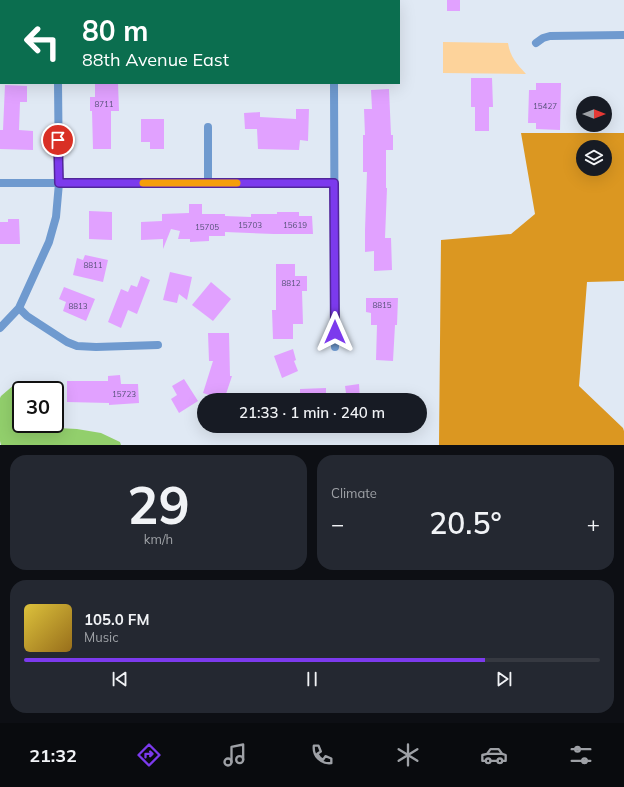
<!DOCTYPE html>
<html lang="en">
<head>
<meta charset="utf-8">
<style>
	:root { --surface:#171b24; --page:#242831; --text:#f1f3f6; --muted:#9ea1a6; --line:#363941; --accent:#7c3aed }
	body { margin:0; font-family:Mulish,sans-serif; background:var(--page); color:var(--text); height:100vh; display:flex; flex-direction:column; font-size:15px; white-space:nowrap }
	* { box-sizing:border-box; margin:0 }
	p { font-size:13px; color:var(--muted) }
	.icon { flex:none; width:22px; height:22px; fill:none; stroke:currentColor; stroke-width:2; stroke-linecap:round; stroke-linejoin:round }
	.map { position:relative; height:445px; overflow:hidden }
	.drawer { display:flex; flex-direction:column; gap:10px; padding:10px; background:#0d0f14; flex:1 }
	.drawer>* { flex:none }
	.banner { position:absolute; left:0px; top:0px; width:400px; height:84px; box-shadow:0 4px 16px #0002; background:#0b6e4f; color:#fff; overflow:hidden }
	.needle { width:26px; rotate:90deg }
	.controls { position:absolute; left:576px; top:96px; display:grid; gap:8px }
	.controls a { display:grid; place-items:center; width:36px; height:36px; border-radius:50%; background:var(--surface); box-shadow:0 4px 16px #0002; font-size:20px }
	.speed { position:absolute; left:12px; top:381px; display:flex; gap:8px; font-size:20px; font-weight:700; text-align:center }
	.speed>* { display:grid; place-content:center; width:52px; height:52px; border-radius:50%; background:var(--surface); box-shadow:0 4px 16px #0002; line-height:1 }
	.speed .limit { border:2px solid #111; border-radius:6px; background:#fff; color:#111 }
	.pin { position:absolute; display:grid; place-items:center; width:34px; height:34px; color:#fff; margin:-17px; border:2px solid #fff; border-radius:50%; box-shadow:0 1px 4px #0007 }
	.me { position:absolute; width:44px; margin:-22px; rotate:0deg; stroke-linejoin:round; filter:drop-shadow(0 0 3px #0008) }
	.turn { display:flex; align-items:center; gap:14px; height:84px; padding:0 16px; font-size:18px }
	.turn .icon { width:52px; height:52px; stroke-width:2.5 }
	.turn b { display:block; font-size:28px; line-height:34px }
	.big { font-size:30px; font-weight:600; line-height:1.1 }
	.drawer .tile { flex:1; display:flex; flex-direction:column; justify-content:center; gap:6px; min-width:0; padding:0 14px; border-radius:16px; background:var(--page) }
	.drawer .dial { align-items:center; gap:0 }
	.dial b { font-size:52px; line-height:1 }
	.song { display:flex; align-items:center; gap:12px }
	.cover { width:48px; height:48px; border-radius:6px; background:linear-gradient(135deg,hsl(50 70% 55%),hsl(40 70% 35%)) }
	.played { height:4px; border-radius:2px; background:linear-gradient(90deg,var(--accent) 80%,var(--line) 80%) }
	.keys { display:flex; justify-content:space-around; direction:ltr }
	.heat { display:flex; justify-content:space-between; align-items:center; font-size:22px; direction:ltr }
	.drawer .tiles { flex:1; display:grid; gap:10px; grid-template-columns:1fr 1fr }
	.tile:last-child { grid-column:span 2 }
	.trip { position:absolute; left:197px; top:393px; width:230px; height:40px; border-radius:20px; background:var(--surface); box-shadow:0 4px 16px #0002; font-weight:600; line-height:40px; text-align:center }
	.tab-bar { display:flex; height:64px; justify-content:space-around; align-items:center; background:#090b0e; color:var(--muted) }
	.tab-bar .icon { width:28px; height:28px }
	.tab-bar .selected { color:var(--accent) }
	.tab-bar b { font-size:18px; color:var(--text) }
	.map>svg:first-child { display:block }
</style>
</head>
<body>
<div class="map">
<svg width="624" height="445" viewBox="0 0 624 445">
	<rect width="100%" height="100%" fill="#e0e9f4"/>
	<!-- green -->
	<path fill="#fdd39b" d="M443,42L508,43C510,57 517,64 526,74L443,73Z"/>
	<!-- forest -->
	<path fill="#db9721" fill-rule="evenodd" d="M521,133H624V281L587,282L579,386L623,428L624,431V445H439L441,240L511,234L535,214ZM583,147H605V169H583Z"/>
	<!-- water -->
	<path fill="#92cf6c" d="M15,384L33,390H21V424H55V422L58,428L77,429L101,433L120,442L121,445H1L0,441V398L1,396Z"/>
	<!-- building -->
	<path fill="#e1a1ff" d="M447,0H460V11H447Z
		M471,78H492L493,107H489V131H475V107H471Z
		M95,83H118L119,111H111V149H93L92,111H90V97H95Z
		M536,83H561L560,130L536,129V123H528L529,90H536Z
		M5,85L27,86V102H20L19,130L33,131V150L0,149V130H3Z
		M389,89L391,135H393V150H386V188H387L385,238H391L392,270L374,271V251L365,252V230L367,172H363V135H365L364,109H372L371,90Z
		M296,109H309L308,141L300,140L299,150L258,149L257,129H245L244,113L260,112V117L296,119Z
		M141,119H164V149H150V142H141Z
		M189,204H202V214H225V216L251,217V214H277V212H299V216H312L313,234H274L225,232V236H209V241L190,242V239H178L180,231L171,229L163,249V239L141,240V222L162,221V214L189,213Z
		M89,211L112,212V240L89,239Z
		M8,219H19L20,244H0V222H8Z
		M85,255L108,260L103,282L73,275L77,258L83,260Z
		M276,264H295V276H307V291H302L303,324H293V339H273L272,310H276Z
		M170,272L192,277L187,300L179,294L177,303L163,300Z
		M141,276L150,280L137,314L128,310L121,328L108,322L121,289L128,292L131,285L137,287Z
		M211,282L231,299L213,321L192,305Z
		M64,287L95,299L86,321L63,311L66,302L59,299Z
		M366,298H398L397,325H395L393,361L376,360L377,325H371V313L366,312Z
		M208,333H229L230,376H232L224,400L203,393L213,361H209Z
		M293,349L296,360L294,361L298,371L282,378L274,356Z
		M120,375L121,384H138L139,403L109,405V403L67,402V381H108V376Z
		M184,379L198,401L179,413L171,399L177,395L172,386Z
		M359,384L360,400H347L345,386Z
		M326,388V400H300V389Z"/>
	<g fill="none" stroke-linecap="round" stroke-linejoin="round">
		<!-- street -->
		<path stroke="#6f9acf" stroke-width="8" d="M57,0V1
			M334,1V0
			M536,43L543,38L550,36L624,35
			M334,83L335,347
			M208,127V183
			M0,183H334
			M19,308L27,316L67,342L77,346L96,347L158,345
			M0,328L19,308L49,242L56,217L59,183L58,83"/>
	</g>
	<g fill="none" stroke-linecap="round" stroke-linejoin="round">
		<defs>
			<path id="route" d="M58,140L59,183H334L335,332"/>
		</defs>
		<!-- route casing -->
		<use href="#route" stroke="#51269a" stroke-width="10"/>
		<!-- route -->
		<use href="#route" stroke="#7c3aed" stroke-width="7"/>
		<!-- slow -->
		<path stroke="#f59e0b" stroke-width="7" d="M143,183H237"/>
	</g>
	<g text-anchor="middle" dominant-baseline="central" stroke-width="3.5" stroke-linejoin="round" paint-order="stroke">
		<!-- number labels -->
		<g font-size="8" fill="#56527a">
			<text x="104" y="104">8711</text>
			<text x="545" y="106">15427</text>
			<text x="250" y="225">15703</text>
			<text x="295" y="225">15619</text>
			<text x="207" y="227">15705</text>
			<text x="93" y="265">8811</text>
			<text x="291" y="283">8812</text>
			<text x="382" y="305">8815</text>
			<text x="78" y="306">8813</text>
			<text x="124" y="394">15723</text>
		</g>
	</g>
</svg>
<div class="controls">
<a><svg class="needle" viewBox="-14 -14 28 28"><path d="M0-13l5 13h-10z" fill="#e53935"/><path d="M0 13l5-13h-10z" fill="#9ea1a6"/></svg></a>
<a><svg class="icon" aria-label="layers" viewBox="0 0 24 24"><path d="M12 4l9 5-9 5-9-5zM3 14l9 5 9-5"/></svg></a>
</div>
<div class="speed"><div class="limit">30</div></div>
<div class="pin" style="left:58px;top:140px;background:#d93025"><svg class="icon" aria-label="arrive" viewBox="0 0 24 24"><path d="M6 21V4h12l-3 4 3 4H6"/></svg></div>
<svg class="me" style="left:335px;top:332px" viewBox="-20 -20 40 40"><path d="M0-17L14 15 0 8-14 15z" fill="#7c3aed" stroke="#fff" stroke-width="4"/></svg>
<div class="trip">21:33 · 1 min · 240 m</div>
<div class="banner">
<div class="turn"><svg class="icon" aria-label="left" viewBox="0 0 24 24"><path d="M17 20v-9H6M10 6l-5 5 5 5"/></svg><div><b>80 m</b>88th Avenue East</div></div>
</div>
</div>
<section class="drawer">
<div class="tiles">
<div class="tile dial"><b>29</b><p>km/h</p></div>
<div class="tile"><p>Climate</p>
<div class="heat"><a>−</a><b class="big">20.5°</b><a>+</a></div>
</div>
<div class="tile">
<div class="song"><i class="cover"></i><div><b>105.0 FM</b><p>Music</p></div></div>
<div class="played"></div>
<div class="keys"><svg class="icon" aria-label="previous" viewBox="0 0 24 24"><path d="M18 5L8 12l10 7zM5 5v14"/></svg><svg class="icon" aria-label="pause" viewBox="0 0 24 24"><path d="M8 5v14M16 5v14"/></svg><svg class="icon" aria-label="next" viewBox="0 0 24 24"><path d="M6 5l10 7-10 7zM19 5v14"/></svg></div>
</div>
</div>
</section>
<nav class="tab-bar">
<b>21:32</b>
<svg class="icon selected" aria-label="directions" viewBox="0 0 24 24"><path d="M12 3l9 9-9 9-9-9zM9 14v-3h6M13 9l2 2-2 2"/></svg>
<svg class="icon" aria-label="music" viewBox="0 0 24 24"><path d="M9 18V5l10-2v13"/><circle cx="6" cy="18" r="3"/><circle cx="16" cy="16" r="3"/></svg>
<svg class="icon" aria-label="phone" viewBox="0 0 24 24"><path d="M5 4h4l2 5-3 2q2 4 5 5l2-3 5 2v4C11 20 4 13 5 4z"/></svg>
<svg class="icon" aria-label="climate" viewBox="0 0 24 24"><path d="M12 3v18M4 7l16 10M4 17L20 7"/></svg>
<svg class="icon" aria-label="car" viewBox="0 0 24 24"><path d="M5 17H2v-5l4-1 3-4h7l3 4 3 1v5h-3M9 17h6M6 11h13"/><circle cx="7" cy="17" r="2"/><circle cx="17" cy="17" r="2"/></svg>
<svg class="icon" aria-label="filters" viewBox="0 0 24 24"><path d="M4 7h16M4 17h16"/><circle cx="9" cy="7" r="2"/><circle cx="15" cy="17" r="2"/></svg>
</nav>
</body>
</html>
